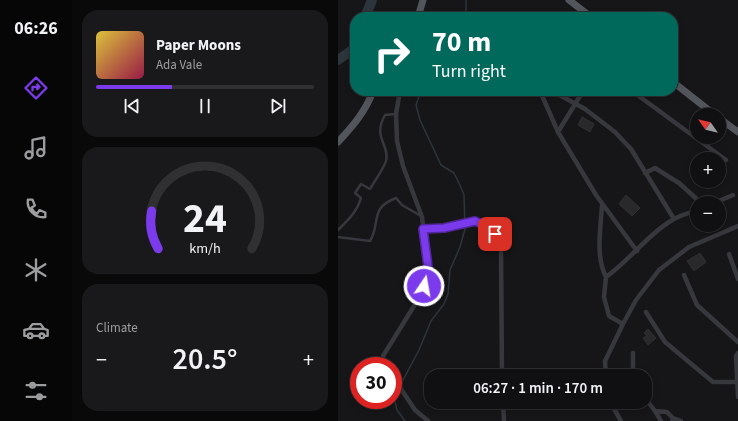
<!DOCTYPE html>
<html lang="en">
<head>
<meta charset="utf-8">
<style>
	:root { --surface:#101012; --page:#19191b; --text:#f1f3f6; --muted:#9c9d9f; --line:#303032; --accent:#7c3aed }
	body { margin:0; font-family:"Source Sans 3",sans-serif; background:var(--page); color:var(--text); height:100vh; display:flex; flex-direction:column; font-size:15px; white-space:nowrap }
	* { box-sizing:border-box; margin:0 }
	p { font-size:13px; color:var(--muted) }
	.icon { flex:none; width:22px; height:22px; fill:none; stroke:currentColor; stroke-width:2; stroke-linecap:round; stroke-linejoin:round }
	.map { position:relative; flex:1; overflow:hidden }
	.details { display:flex; flex-direction:column; gap:10px; padding:10px; background:#09090a; width:266px }
	.details>* { flex:none }
	.hud { position:absolute; left:12px; top:12px; width:328px; height:84px; border-radius:16px; box-shadow:0 2px 6px #0003,0 0 0 1px var(--line); background:#00695c; color:#fff; overflow:hidden }
	.needle { width:26px; rotate:304deg }
	.buttons { position:absolute; left:352px; top:108px; display:grid; gap:8px }
	.buttons a { display:grid; place-items:center; width:36px; height:36px; border-radius:50%; background:var(--surface); box-shadow:0 2px 6px #0003,0 0 0 1px var(--line); font-size:20px }
	.speed { position:absolute; left:12px; top:357px; display:flex; gap:8px; font-size:20px; font-weight:700; text-align:center }
	.speed>* { display:grid; place-content:center; width:52px; height:52px; border-radius:50%; background:var(--surface); box-shadow:0 2px 6px #0003,0 0 0 1px var(--line); line-height:1 }
	.speed .limit { border:6px solid #d22; background:#fff; color:#111 }
	.pin { position:absolute; display:grid; place-items:center; width:34px; height:34px; color:#fff; margin:-17px; border-radius:8px; box-shadow:0 2px 6px #0006 }
	.me { position:absolute; width:44px; margin:-22px; rotate:12deg; stroke-linejoin:round; filter:drop-shadow(0 0 3px #0008) }
	.turn { display:flex; align-items:center; gap:14px; height:84px; padding:0 16px; font-size:18px }
	.turn .icon { width:52px; height:52px; stroke-width:2.5 }
	.turn b { display:block; font-size:28px; line-height:34px }
	.big { font-size:30px; font-weight:600; line-height:1.1 }
	.details .tile { flex:1; display:flex; flex-direction:column; justify-content:center; gap:6px; min-width:0; padding:0 14px; border-radius:16px; background:var(--page) }
	.details .dial { align-items:center; gap:0 }
	.dial svg { height:104px; overflow:visible; fill:none; stroke:var(--line); stroke-width:7; stroke-linecap:round; text-anchor:middle }
	.dial text { fill:var(--text); stroke:none }
	.song { display:flex; align-items:center; gap:12px }
	.cover { width:48px; height:48px; border-radius:6px; background:linear-gradient(135deg,hsl(50 70% 55%),hsl(340 70% 35%)) }
	.played { height:4px; border-radius:2px; background:linear-gradient(90deg,var(--accent) 35%,var(--line) 35%) }
	.keys { display:flex; justify-content:space-around; direction:ltr }
	.heat { display:flex; justify-content:space-between; align-items:center; font-size:22px; direction:ltr }
	.trip { position:absolute; left:86px; top:369px; width:228px; height:40px; border-radius:16px; background:var(--surface); box-shadow:0 2px 6px #0003,0 0 0 1px var(--line); font-weight:600; line-height:40px; text-align:center }
	main { display:flex; flex:1; min-height:0 }
	.menu { display:flex; flex-direction:column; width:72px; justify-content:space-around; align-items:center; background:#060607; color:var(--muted) }
	.menu .icon { width:28px; height:28px }
	.menu .active { color:var(--accent) }
	.menu b { font-size:18px; color:var(--text) }
	.map>svg:first-child { display:block }
</style>
</head>
<body>
<main>
<nav class="menu">
<b>06:26</b>
<svg class="icon active" aria-label="directions" viewBox="0 0 24 24"><path d="M12 3l9 9-9 9-9-9zM9 14v-3h6M13 9l2 2-2 2"/></svg>
<svg class="icon" aria-label="music" viewBox="0 0 24 24"><path d="M9 18V5l10-2v13"/><circle cx="6" cy="18" r="3"/><circle cx="16" cy="16" r="3"/></svg>
<svg class="icon" aria-label="phone" viewBox="0 0 24 24"><path d="M5 4h4l2 5-3 2q2 4 5 5l2-3 5 2v4C11 20 4 13 5 4z"/></svg>
<svg class="icon" aria-label="climate" viewBox="0 0 24 24"><path d="M12 3v18M4 7l16 10M4 17L20 7"/></svg>
<svg class="icon" aria-label="car" viewBox="0 0 24 24"><path d="M5 17H2v-5l4-1 3-4h7l3 4 3 1v5h-3M9 17h6M6 11h13"/><circle cx="7" cy="17" r="2"/><circle cx="17" cy="17" r="2"/></svg>
<svg class="icon" aria-label="filters" viewBox="0 0 24 24"><path d="M4 7h16M4 17h16"/><circle cx="9" cy="7" r="2"/><circle cx="15" cy="17" r="2"/></svg>
</nav>
<section class="details">
<div class="tile">
<div class="song"><i class="cover"></i><div><b>Paper Moons</b><p>Ada Vale</p></div></div>
<div class="played"></div>
<div class="keys"><svg class="icon" aria-label="previous" viewBox="0 0 24 24"><path d="M18 5L8 12l10 7zM5 5v14"/></svg><svg class="icon" aria-label="pause" viewBox="0 0 24 24"><path d="M8 5v14M16 5v14"/></svg><svg class="icon" aria-label="next" viewBox="0 0 24 24"><path d="M6 5l10 7-10 7zM19 5v14"/></svg></div>
</div>
<div class="tile dial"><svg viewBox="0 0 100 80">
<path d="M14 69A42 42 0 1 1 86 69"/>
<path d="M14 69A42 42 0 0 1 9 40" stroke="#7c3aed"/>
<text x="50" y="56" font-size="32" font-weight="700">24</text>
<text x="50" y="72" font-size="11">km/h</text>
</svg></div>
<div class="tile"><p>Climate</p>
<div class="heat"><a>−</a><b class="big">20.5°</b><a>+</a></div>
</div>
</section>
<div class="map">
<svg width="400" height="421" viewBox="0 0 400 421">
	<rect width="100%" height="100%" fill="#161618"/>
	<g fill="none" stroke-linecap="round" stroke-linejoin="round">
		<!-- stream -->
		<path stroke="#2c353c" stroke-width="1.5" d="M125,17L128,13V0
			M67,421L59,410L56,397L81,350L93,321L106,304L110,294L112,270L122,247L127,229L126,195L121,183L116,173L103,165L82,120L78,105L83,91"/>
		<!-- river -->
		<path stroke="#2c353c" stroke-width="10" d="M27,17L34,0
			M0,60L17,48"/>
	</g>
	<!-- building -->
	<path fill="#29292c" stroke="#303034" d="M244,117L256,124L252,132L240,125Z
		M288,195L302,208L294,216L281,204Z
		M362,253L368,262L356,271L349,261Z
		M310,329L318,338L310,345L305,338L309,336L306,333Z"/>
	<g fill="none" stroke-linecap="round" stroke-linejoin="round">
		<!-- service -->
		<path stroke="#37383d" stroke-width="2.5" d="M0,230C10,220 19,212 23,198L17,193L23,184L32,189C36,182 46,168 48,161C52,144 34,138 47,115L58,114
			M0,237L32,241C43,223 31,208 58,198L64,205L83,216"/>
		<!-- minor -->
		<path stroke="#37383d" stroke-width="4.5" d="M202,91L220,132L258,195L299,251
			M214,91L247,109L277,132L293,149L336,219
			M294,91L388,160
			M220,132L245,91
			M307,173L317,168L341,183L363,203
			M376,203L395,195
			M264,204C263,227 257,256 268,277
			M85,229C93,229 101,229 108,228C139,222 148,214 163,249L164,376
			M391,254L400,279
			M346,275L359,305L400,342
			M308,312L327,342L375,382H398
			M285,324L271,316L266,297L268,277C292,260 310,234 336,219C343,215 352,213 359,210
			M400,353L398,356L400,397
			M47,366L45,356L81,298L91,274L84,217L65,166L59,141L58,114L62,91
			M268,376L267,361L285,324L298,300L321,270L351,247L400,226
			M295,376V353
			M55,377L77,410L90,421
			M307,398L317,411
			M165,402L166,421
			M272,402L283,421
			M323,421L317,411L329,412L335,418
			M334,421L335,418L343,421"/>
		<!-- primary -->
		<path stroke="#53555c" stroke-width="7" d="M231,0L253,17
			M80,17L85,0
			M335,82L377,115
			M381,118L400,132
			M0,142C14,127 28,111 35,91"/>
	</g>
	<g fill="none" stroke-linecap="round" stroke-linejoin="round">
		<defs>
			<path id="route" d="M86,286L91,274L85,229L106,228L137,221L148,226L157,234"/>
		</defs>
		<!-- route casing -->
		<use href="#route" stroke="#51269a" stroke-width="10"/>
		<!-- route -->
		<use href="#route" stroke="#7c3aed" stroke-width="7"/>
	</g>
</svg>
<div class="buttons">
<a><svg class="needle" viewBox="-14 -14 28 28"><path d="M0-13l5 13h-10z" fill="#e53935"/><path d="M0 13l5-13h-10z" fill="#9c9d9f"/></svg></a>
<a>+</a>
<a>−</a>
</div>
<div class="speed"><div class="limit">30</div></div>
<div class="pin" style="left:157px;top:234px;background:#d93025"><svg class="icon" aria-label="arrive" viewBox="0 0 24 24"><path d="M6 21V4h12l-3 4 3 4H6"/></svg></div>
<svg class="me" style="left:86px;top:286px" viewBox="-20 -20 40 40"><circle r="17" fill="#7c3aed" stroke="#fff" stroke-width="3"/><path d="M0-11L8 9 0 5-8 9z" fill="#fff"/></svg>
<div class="trip">06:27 · 1 min · 170 m</div>
<div class="hud">
<div class="turn"><svg class="icon" aria-label="right" viewBox="0 0 24 24"><path d="M7 20v-9h11M14 6l5 5-5 5"/></svg><div><b>70 m</b>Turn right</div></div>
</div>
</div>
</main>
</body>
</html>
